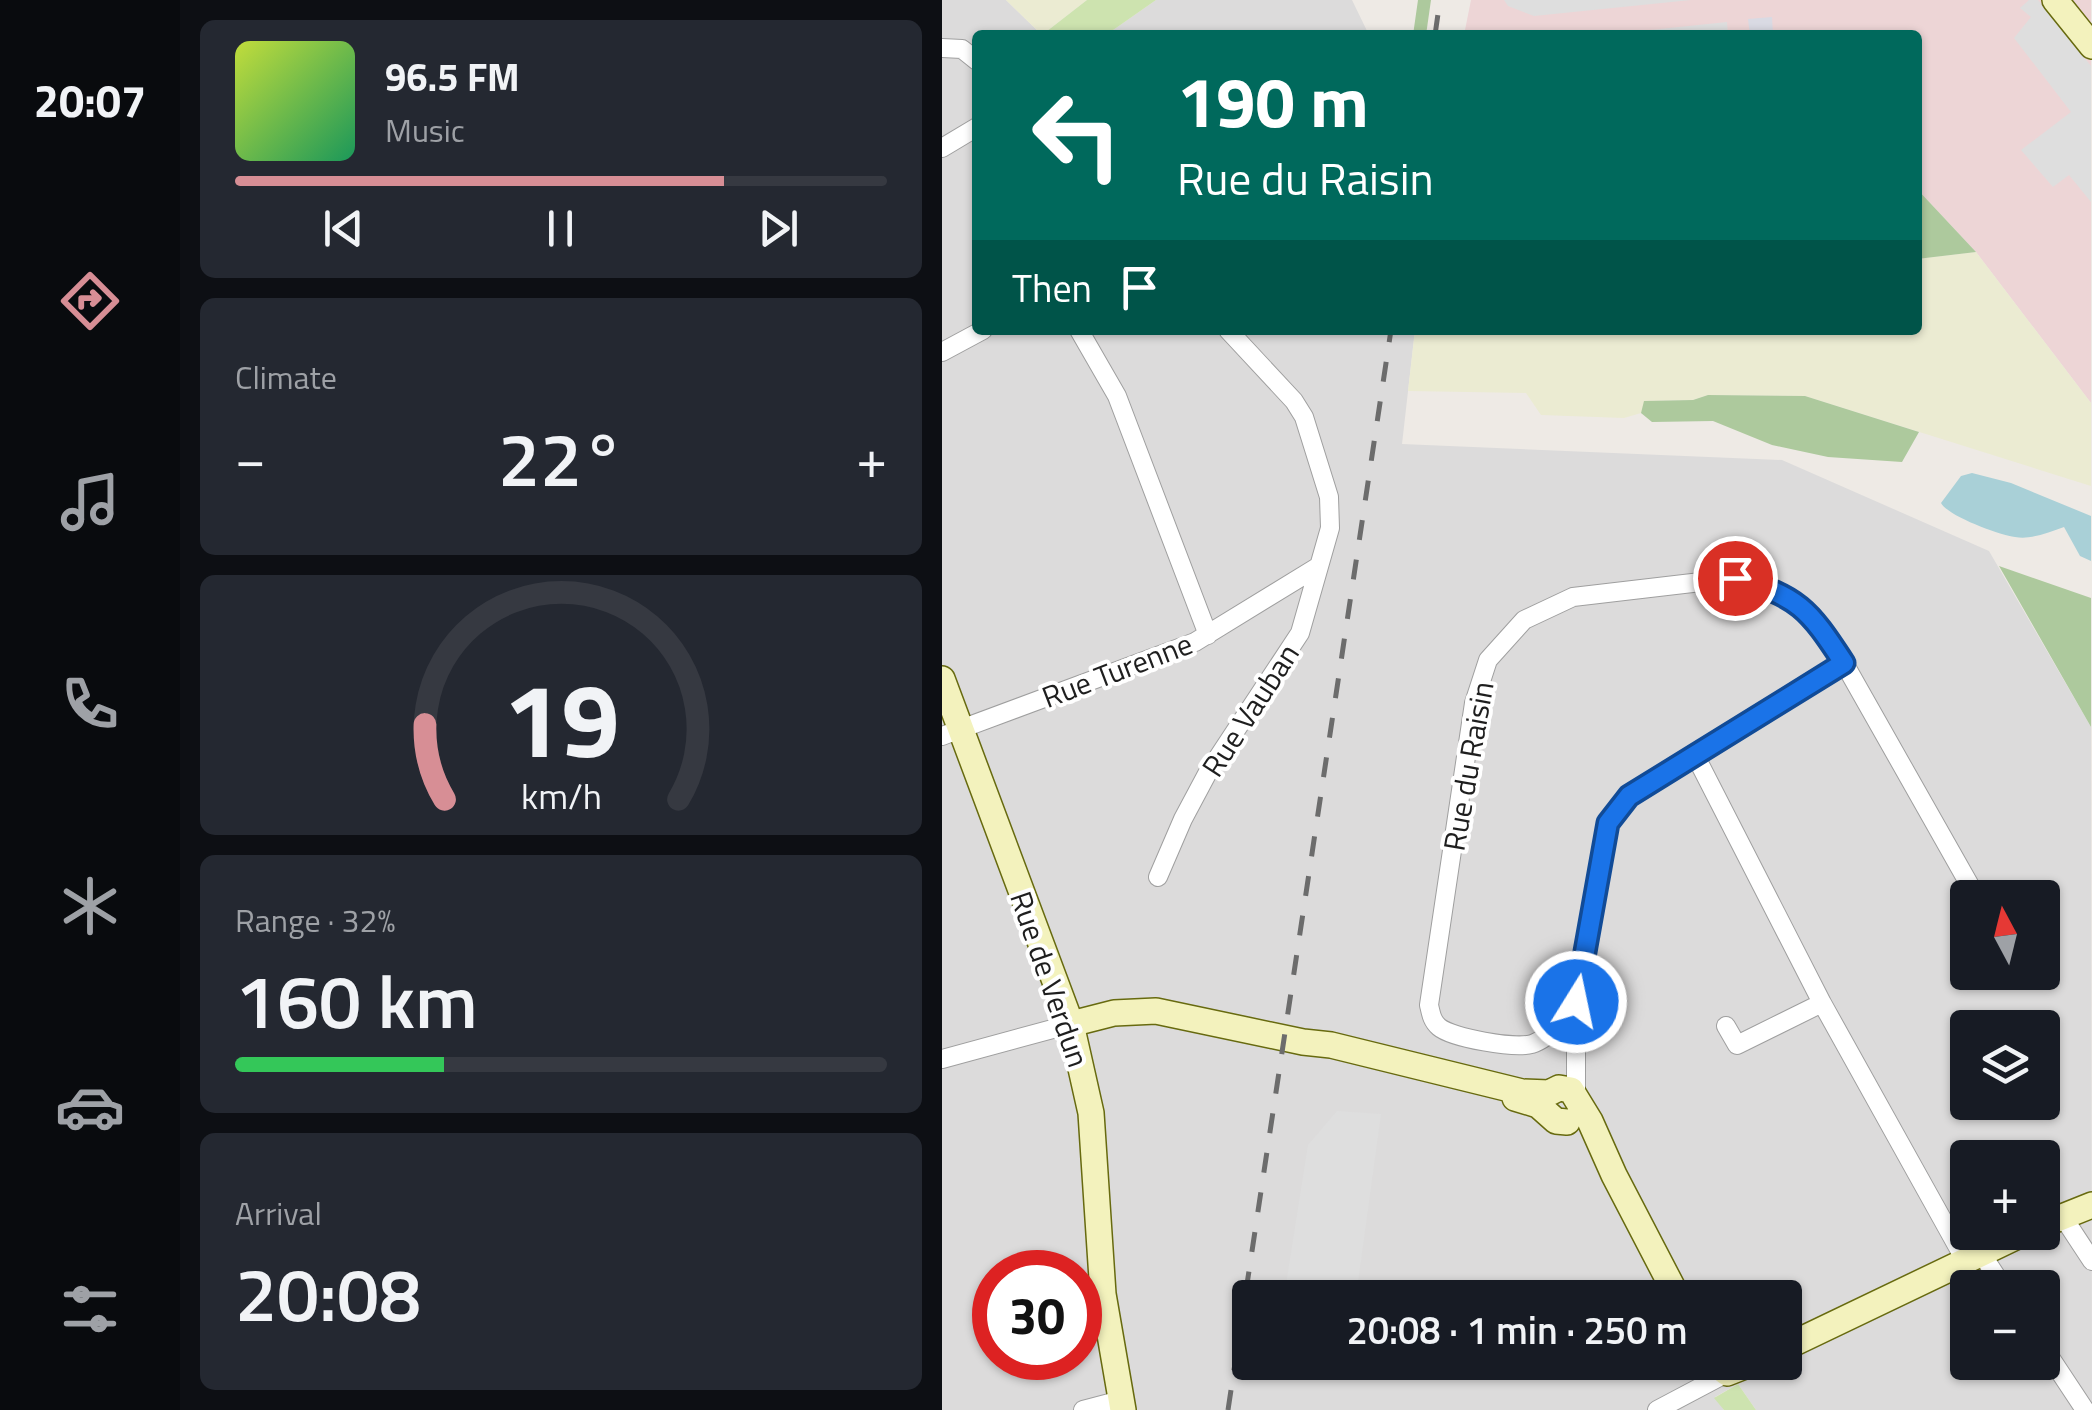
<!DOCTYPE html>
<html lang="en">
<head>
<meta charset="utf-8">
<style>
	:root { --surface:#171b24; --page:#242831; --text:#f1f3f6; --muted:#9ea1a6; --line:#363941; --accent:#d78e95 }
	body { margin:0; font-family:"Titillium Web",sans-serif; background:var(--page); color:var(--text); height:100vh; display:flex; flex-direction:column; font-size:38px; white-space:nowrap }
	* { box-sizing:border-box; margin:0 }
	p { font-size:32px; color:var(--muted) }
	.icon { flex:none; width:55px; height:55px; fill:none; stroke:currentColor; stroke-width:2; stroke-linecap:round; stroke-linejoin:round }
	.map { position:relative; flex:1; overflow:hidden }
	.panel { display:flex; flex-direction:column; gap:20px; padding:20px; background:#0d0f14; width:762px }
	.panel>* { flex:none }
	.top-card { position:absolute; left:30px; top:30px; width:950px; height:305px; border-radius:10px; box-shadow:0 2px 8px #0004; background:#00695c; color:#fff; overflow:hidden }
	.needle { width:65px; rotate:353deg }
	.fabs { position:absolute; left:1008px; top:880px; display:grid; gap:20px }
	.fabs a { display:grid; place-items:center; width:110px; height:110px; border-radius:10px; background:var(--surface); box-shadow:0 2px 8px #0004; font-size:50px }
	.speed { position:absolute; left:30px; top:1250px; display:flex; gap:20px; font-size:50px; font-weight:700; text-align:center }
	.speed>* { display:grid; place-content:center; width:130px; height:130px; border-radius:50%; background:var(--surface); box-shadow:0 2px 8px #0004; line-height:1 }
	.speed .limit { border:15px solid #d22; background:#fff; color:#111 }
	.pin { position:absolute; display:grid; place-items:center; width:85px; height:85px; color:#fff; margin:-42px; border:5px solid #fff; border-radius:50%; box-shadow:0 2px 10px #0007 }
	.me { position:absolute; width:110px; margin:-55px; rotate:10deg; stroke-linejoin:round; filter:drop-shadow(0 0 8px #0008) }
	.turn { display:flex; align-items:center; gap:35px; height:210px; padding:0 40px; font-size:45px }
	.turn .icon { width:130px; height:130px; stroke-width:2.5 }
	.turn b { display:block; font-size:70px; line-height:85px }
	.then { display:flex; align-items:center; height:95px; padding:0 40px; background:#0003; gap:20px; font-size:38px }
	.big { font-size:75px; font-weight:600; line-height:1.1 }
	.panel .tile { flex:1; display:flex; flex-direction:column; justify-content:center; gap:15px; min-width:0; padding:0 35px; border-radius:15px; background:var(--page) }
	.panel .dial { align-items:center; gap:0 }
	.dial svg { height:260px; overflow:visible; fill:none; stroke:var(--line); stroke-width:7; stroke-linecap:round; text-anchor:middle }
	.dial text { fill:var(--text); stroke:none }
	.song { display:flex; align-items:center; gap:30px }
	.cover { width:120px; height:120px; border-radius:15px; background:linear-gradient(135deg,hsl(70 70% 55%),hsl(150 70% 35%)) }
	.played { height:10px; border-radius:5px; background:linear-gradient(90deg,var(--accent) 75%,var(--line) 75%) }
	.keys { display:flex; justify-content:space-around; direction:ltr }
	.heat { display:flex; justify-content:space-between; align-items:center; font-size:55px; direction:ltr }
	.charge { height:15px; border-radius:8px; background:linear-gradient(90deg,#34c759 32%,var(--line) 0) }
	.trip { position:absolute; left:290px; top:1280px; width:570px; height:100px; border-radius:10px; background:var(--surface); box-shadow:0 2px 8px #0004; font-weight:600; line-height:100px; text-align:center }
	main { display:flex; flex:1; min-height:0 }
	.tabs { display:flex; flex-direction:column; width:180px; justify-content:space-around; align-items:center; background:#090b0e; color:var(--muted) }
	.tabs .icon { width:70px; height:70px }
	.tabs .current { color:var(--accent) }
	.tabs b { font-size:45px; color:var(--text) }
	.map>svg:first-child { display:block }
</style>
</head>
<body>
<main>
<nav class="tabs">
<b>20:07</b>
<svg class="icon current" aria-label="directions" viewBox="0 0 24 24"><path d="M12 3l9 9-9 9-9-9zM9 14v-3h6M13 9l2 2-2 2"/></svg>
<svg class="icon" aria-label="music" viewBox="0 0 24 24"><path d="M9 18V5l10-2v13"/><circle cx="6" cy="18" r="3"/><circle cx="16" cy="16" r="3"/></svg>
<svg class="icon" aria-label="phone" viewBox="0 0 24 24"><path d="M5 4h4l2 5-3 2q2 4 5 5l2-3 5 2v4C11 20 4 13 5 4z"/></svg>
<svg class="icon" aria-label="climate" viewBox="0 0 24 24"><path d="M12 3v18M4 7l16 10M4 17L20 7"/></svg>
<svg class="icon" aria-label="car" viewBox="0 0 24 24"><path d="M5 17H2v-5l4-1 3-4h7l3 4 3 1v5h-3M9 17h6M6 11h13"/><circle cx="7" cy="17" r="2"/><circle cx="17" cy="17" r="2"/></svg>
<svg class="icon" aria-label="filters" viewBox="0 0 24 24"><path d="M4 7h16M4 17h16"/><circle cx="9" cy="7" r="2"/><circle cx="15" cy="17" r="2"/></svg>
</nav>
<section class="panel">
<div class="tile">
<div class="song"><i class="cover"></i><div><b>96.5 FM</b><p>Music</p></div></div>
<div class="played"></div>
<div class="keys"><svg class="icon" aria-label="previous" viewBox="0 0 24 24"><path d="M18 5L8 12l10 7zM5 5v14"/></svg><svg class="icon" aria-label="pause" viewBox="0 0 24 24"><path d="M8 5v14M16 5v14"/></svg><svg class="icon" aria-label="next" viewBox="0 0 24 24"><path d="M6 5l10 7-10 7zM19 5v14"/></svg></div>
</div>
<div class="tile"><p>Climate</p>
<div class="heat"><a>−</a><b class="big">22°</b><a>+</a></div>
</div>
<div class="tile dial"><svg viewBox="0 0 100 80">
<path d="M14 69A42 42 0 1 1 86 69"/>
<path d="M14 69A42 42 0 0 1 8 46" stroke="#d78e95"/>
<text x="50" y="56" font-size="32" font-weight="700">19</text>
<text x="50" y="72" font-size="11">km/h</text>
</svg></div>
<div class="tile"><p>Range · 32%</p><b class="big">160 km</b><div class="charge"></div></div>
<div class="tile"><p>Arrival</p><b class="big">20:08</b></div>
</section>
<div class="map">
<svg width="1150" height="1410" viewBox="0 0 1150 1410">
	<rect width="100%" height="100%" fill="#eeeae5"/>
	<!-- residential -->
	<path fill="#dcdbdb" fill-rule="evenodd" d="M0,0H64L100,35H35V330H473L460,444L840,460L1047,551L1149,727L1150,1410H814L796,1384L773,1397L782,1410H0ZM1025,898H1100V972H1025ZM1025,1028H1100V1102H1025ZM1025,1158H1100V1232H1025ZM52,1272H138V1358H52ZM1025,1288H1100V1362H1025ZM308,1298H842V1362H308Z
		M214,0H410L427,35H164Z"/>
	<!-- commercial -->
	<path fill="#edd5d6" d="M529,0H1149V403L1034,252L975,189V35H522Z"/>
	<!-- farmland -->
	<path fill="#ebebd2" d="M64,0H145L100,35Z
		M1034,252L1149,403V486L863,396L766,395L751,400L703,401L699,413L682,418L599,415L584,393L466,391L473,330H975V259Z"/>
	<!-- grass -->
	<path fill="#cde3af" d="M145,0H214L164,35H100Z
		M796,1384L814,1410H782L772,1398Z"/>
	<!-- forest -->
	<path fill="#adc99d" d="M476,0H489L484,35H471Z
		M975,189L1034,252L975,259Z
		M766,395L863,396L977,432L960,462L886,457L830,445L771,421L710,422L699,413L702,401L751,400Z
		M1057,566L1149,598V727Z"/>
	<!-- parking -->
	<path fill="#dedede" d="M562,0H749L592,16L566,6Z
		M1087,0H1096L1149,66V202L1127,175L1111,187L1079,150L1129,112L1072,38L1089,17L1078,8Z
		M785,22L786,35H670V34Z
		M395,1111L439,1114L414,1297H342L366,1145Z"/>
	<!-- plaza -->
	<path fill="#d9dae3" d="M830,17L831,35H808L806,19Z"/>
	<!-- water -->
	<path fill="#a9d0d7" d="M1030,473L1069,483L1149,516V561L1138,556L1122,527C1107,532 1090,540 1073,537C1057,535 1006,516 999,503L1019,476Z"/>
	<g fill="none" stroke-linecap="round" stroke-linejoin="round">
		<defs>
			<path id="minor" d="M0,48L20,49L35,61
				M0,148L35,127
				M137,330L175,396L266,635
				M0,352L41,330
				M0,736L253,642L377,566
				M753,755L880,1003L1023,1260
				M216,877L241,819L265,774L358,633L388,528L387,497L362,417L352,401L286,330
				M784,1026L795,1045L880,1003
				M625,1028C610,1029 603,1040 590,1044C573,1049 510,1038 497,1027C490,1021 489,1014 487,1005L532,703L546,660L582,620L631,597L793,578L835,590L871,616L902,663L1035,898
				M0,1059L129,1024
				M634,1094V1002L667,823L687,796L902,663
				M1121,1217L1150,1261
				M1039,1253L1062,1288
				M1100,1345L1143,1410
				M141,1410L179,1400
				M715,1410L785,1373"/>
			<path id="secondary" d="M1113,0L1150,46
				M0,679L129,1024L149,1113L161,1294L181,1410
				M129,1024L172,1013L214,1011L361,1042L389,1045L580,1092L607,1093L617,1088L629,1090L648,1121L672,1175L736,1298
				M573,1098L596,1105L614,1121L625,1122
				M1100,1225L1150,1205
				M842,1348L1084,1232
				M771,1362L785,1373L813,1362"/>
		</defs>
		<!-- minor casing -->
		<use href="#minor" stroke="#9f9f9f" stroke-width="20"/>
		<!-- secondary casing -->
		<use href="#secondary" stroke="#676a0f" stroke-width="28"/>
		<!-- minor -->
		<use href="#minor" stroke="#fff" stroke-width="18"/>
		<!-- secondary -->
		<use href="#secondary" stroke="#f3f2bd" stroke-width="25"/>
		<!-- rail -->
		<path stroke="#6c6c6c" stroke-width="5" stroke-dasharray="20 20" stroke-linecap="butt" d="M493,35L498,0
			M286,1410L449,330"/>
	</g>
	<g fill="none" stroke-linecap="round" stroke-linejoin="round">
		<defs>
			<path id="route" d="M634,1002L666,823L687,796L902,663C866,608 857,597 793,578"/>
		</defs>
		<!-- route casing -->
		<use href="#route" stroke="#114b97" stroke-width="25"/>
		<!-- route -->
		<use href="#route" stroke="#1a73e8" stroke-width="18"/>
	</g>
	<g text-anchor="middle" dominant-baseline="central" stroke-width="8" stroke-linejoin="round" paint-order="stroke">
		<!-- street labels -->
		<g font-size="30" fill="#1e1e1e" stroke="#fff">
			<text transform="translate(175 670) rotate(-21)">Rue Turenne</text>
			<text transform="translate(308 710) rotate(-57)">Rue Vauban</text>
			<text transform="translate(526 766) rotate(-80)">Rue du Raisin</text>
			<text transform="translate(108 979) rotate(71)">Rue de Verdun</text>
		</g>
	</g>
</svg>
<div class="fabs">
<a><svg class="needle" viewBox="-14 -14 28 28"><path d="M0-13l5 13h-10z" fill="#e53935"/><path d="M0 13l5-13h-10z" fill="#9ea1a6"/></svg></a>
<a><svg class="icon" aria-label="layers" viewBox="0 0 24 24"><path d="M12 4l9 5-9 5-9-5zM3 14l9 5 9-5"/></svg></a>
<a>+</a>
<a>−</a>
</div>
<div class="speed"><div class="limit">30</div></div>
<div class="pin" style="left:793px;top:578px;background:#d93025"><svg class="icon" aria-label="arrive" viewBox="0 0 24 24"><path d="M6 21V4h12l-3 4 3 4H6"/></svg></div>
<svg class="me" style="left:634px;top:1002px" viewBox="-20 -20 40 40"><circle r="17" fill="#1a73e8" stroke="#fff" stroke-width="3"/><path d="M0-11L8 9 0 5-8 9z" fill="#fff"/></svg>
<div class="trip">20:08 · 1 min · 250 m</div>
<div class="top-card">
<div class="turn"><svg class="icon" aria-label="left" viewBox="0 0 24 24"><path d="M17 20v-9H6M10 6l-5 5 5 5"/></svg><div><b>190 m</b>Rue du Raisin</div></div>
<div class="then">Then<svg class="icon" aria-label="arrive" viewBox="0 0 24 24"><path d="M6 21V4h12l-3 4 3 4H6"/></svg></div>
</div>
</div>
</main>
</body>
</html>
